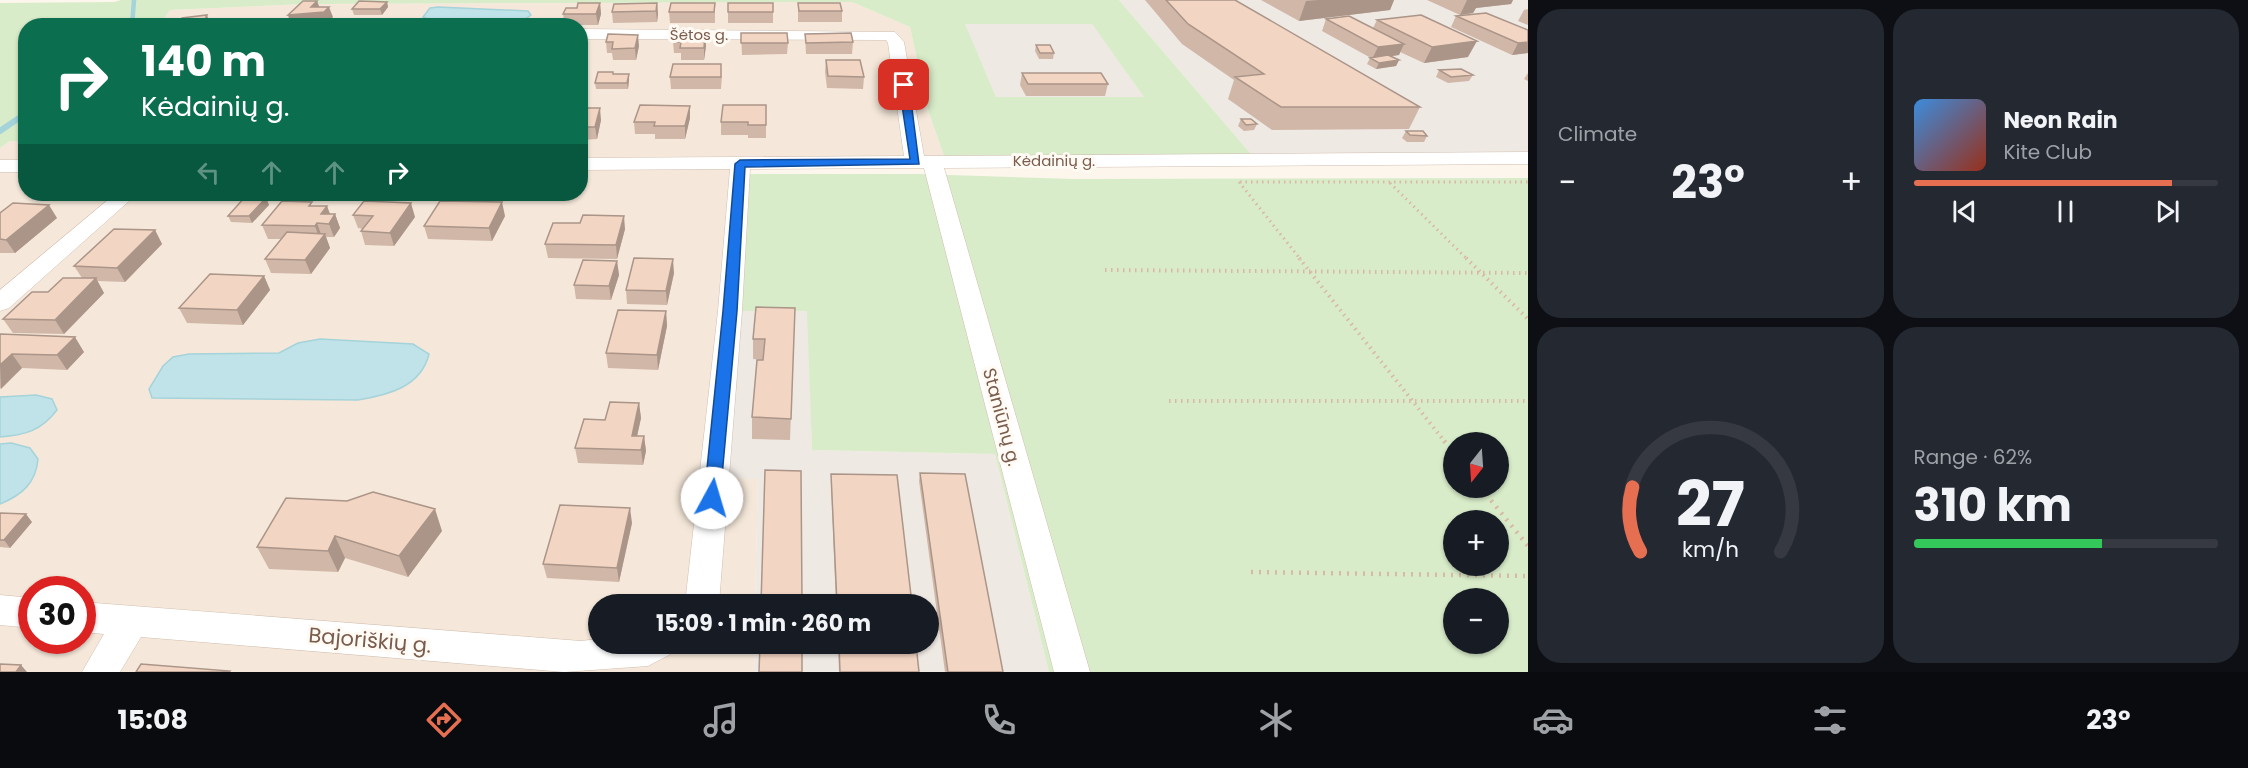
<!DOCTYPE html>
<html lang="en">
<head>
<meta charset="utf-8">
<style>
	:root { --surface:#171b24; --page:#242831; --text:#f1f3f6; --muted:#9ea1a6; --line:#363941; --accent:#e76f51 }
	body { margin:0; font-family:Poppins,sans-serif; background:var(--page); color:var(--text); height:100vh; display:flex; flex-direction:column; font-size:22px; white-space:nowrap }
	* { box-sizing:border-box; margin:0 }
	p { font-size:20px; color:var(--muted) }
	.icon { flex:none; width:33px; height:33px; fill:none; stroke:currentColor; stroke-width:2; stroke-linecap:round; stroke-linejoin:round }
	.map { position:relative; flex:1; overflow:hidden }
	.details { display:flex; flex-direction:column; gap:9px; padding:9px; background:#0d0f14; width:720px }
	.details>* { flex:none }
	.banner { position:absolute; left:18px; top:18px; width:570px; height:183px; border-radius:24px; box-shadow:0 2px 4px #0004; background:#0b6e4f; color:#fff; overflow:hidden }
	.needle { width:39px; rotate:197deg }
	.buttons { position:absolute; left:1443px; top:432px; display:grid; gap:12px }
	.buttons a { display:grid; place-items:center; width:66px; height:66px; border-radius:50%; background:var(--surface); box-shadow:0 2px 4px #0004; font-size:30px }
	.speed { position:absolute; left:18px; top:576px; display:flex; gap:12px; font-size:30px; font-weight:700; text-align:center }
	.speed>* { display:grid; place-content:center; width:78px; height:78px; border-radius:50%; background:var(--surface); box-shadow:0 2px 4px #0004; line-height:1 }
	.speed .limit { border:9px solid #d22; background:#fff; color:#111 }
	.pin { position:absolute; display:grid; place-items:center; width:51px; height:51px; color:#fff; margin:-26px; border-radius:12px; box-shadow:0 3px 9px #0006 }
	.me { position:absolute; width:66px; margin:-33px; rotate:6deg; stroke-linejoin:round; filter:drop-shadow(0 0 4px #0008) }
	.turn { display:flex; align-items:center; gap:21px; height:126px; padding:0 24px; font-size:27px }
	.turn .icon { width:78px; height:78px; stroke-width:2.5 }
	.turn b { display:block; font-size:42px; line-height:51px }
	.lanes { display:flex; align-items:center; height:57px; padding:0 24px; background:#0003; justify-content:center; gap:30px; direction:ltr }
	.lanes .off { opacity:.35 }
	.big { font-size:45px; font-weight:700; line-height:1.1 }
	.details .tile { flex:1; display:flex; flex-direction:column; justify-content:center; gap:9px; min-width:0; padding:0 21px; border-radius:24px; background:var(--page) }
	.details .dial { align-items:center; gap:0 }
	.dial svg { height:156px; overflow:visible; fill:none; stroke:var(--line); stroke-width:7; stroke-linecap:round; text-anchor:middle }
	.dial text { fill:var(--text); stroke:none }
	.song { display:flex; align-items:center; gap:18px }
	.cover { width:72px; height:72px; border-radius:9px; background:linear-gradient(135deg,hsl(210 70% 55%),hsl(10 70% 35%)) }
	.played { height:6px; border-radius:3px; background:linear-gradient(90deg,var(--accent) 85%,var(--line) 85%) }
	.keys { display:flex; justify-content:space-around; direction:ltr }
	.heat { display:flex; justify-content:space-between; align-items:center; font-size:33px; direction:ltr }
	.charge { height:9px; border-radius:4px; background:linear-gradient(90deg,#34c759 62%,var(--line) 0) }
	.details .tiles { flex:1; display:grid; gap:9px; grid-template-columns:repeat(2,1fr) }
	.trip { position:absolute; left:588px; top:594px; width:351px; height:60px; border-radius:30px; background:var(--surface); box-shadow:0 2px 4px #0004; font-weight:700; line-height:60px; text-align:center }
	.tab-bar { display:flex; height:96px; justify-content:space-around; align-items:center; background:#090b0e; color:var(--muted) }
	.tab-bar .icon { width:42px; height:42px }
	.tab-bar .selected { color:var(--accent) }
	.tab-bar b { font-size:27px; color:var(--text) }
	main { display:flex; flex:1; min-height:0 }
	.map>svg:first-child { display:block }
</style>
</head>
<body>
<main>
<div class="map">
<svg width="1528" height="672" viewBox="0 0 1528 672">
	<rect width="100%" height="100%" fill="#fdf6ec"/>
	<!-- residential -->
	<path fill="#f5e8da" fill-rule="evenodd" d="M852,2L910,27L928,110L944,156L750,157L725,477L758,478L755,604H598V644H755L754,672H0V148L10,141H25L26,194H580V26L160,25L170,10L304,4ZM32,590H82V640H32Z"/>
	<!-- industrial -->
	<path fill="#efe9e4" d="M1119,0H1528V154H1251Z
		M964,24H1092L1145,97H996Z
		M737,311H808L812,450L995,454L1049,672H754L755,644H928V604H755L758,479L725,477Z"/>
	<!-- green -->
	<path fill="#d8ecc9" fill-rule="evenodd" d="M121,0H1119L1251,154L944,156L928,110L910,27L852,2L304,4L170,10L160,25L26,26L25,141H10L0,148V3L114,2ZM965,24H1092L1144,97H996Z
		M750,174H920L1073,179L1528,178V672H1049L995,454L812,450L807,311H737ZM1454,442H1498V488H1454ZM1454,520H1498V566H1454ZM1454,598H1498V644H1454Z"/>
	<!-- water -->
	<path fill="#bfe3e8" stroke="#a5d3da" stroke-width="1.5" d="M438,7L528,11L531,15C519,28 438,24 423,17L430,8Z
		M320,339L413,344L429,354C421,387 388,395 358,400L152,398L149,389L163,366L173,357L189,354L279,353L298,343Z
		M36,395L52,399L57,410C41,431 25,435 0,437V397Z
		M11,443L30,448L38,459C36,483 22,495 0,504V444Z"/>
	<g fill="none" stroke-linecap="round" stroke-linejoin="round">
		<!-- stream-far1 -->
		<path stroke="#a5d3da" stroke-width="4.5" d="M132,26L134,0
			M23,115L26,113"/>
		<!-- stream -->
		<path stroke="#a5d3da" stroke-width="6" d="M0,131L25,114"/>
		<defs>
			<path id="minor" d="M580,29L895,32L904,42L924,156L1528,152V164L944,168L1090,672H1054L924,168L750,169L742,311L719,604H685L718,311L730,169L580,170V158L904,156L888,43L886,40L580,39Z
				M0,160H26V172H0Z
				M115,194H137L9,308L0,311V290Z
				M0,595L32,598V628L0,625Z
				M82,602L581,641L598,639V644H674L669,655L648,666L564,672L141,637L120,672H82L104,634L82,632Z"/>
		</defs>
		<!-- minor casing -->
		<use href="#minor" stroke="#d1beb0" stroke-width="1"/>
		<!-- path-far2 -->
		<path stroke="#d9b8a5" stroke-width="3" stroke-dasharray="1.5 4" stroke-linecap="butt" d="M1239,182L1301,260
			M1240,182H1528
			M1390,183L1468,260"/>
		<!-- path-far1 -->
		<path stroke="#d9b8a5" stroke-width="4" stroke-dasharray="1.5 4.5" stroke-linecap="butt" d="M1299,258L1445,442
			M1466,258L1528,319
			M1105,270L1528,273
			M1169,401H1528"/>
		<!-- path -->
		<path stroke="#d9b8a5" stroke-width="4.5" stroke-dasharray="2 6" stroke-linecap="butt" d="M1444,441L1454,453
			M1481,488L1528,546
			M1251,572L1528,576"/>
		<!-- minor -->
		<use href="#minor" fill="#fff" fill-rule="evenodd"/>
	</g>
	<!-- wall -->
	<path fill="#d1b7a8" d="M1145,0H1235L1420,107L1409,129L1272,130L1228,99L1234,80L1182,44Z
		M1261,0H1394L1390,10L1299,21Z
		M1427,0H1513L1511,4L1476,8L1473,13L1460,15Z
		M387,2L388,7L382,15H354L352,9Z
		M600,3L601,14L598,25H565L563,14L577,8Z
		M657,3L658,14L657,22L613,23L612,12Z
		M715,3V23H670L669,12Z
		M773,3V23H728V12Z
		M798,3L842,11V22H798Z
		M1528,9V25L1518,21L1524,10Z
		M1456,16L1528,30V53L1512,55L1451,27Z
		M1326,19L1373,28L1377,20L1468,57L1424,63L1400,52L1399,55L1391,56L1399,60L1396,66L1376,69L1367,64L1370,58H1371L1322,31Z
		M741,33L788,43L787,54L742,55Z
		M608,34L639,46L636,60H613L612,53H607L606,42Z
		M805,34L853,42L852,54H806Z
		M705,35L706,46L704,60H681V53H674L673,42Z
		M1036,45L1054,53L1053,59H1039L1035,51Z
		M826,60L864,77L863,89L827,88L825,72Z
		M1439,70L1473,75L1469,81L1448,83L1436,77Z
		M1022,73L1108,84L1105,96H1026L1020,85Z
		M1528,73V81L1524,79Z
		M613,74L629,80L628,89H596L595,83Z
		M722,76L721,89H671L670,77Z
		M580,102L601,120L597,139L580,140Z
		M766,105V138H748V135H721V122Z
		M690,118L685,139H655V134H635L634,122Z
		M1241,119L1257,124L1254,130L1244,131L1238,126Z
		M1406,131L1427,136L1424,142H1407L1402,138Z
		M266,198L269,205L252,223L231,222L228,216Z
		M314,206H327L330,214H335L340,228L334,237H326L330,248L311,274L271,273L265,259L281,239H268L262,225Z
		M0,213L57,218L15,253H0Z
		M353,215L415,217L394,246L365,245L361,231L363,229L358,228Z
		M505,216L492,241L428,239L424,226Z
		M580,223L625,229L617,259L548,258L545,244Z
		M155,230L162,244L125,282L97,281L104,293L64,334L13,333L3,319L82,278L74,266Z
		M617,261L619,275L611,300L576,299L574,285Z
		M674,273L667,305L627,304L626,290Z
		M264,276L270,290L243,325L187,323L179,308Z
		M795,308L790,440L752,439V417L763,360L753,359V339Z
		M666,311L667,326L658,370L608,368L606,353Z
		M0,334L84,352L67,370L22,368L0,389Z
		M639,403L641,418L637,436H644L646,451L643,465L578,463L575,448L605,420Z
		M920,473L1003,672H945L919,481Z
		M831,474L912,604H836L831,482Z
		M347,501L442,531L408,577L345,558L338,572L269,569L257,547Z
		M0,513L32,522L10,548L0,547Z
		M632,523L619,582L547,578L543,564Z
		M838,644H916L919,672H839Z"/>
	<!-- shaded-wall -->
	<path fill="#aa9588" d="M1318,0H1394L1390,10L1299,21L1306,1Z
		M1467,0H1513L1511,4L1476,8L1473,13L1460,15Z
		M317,1L321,11L329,7L333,17L328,23L291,26L288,15L311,7Z
		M387,2L388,7L382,15L380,9Z
		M600,3L601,14L598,25L596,14Z
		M657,3L658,14L657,22L656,11Z
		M207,15L209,21L206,26H192Z
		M638,35L639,46L636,60L635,48Z
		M705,35L706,46L704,60V48Z
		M1477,41L1468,57L1424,63L1432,47Z
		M1528,42V53L1512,55L1518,43Z
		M1404,44L1399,55L1372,59L1378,47Z
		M1399,60L1396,66L1376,69L1379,63Z
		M629,74V80L628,89L627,83Z
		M690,106V118L685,139V126Z
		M600,108L601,120L597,139L595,127Z
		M266,198L269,205L252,223L249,216Z
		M502,202L505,216L492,241L489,228Z
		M411,203L415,217L394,246L390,233Z
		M49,205L57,218L15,253L6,240Z
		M327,206L332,220L321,214Z
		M335,214L340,228L334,237L329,224Z
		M624,216L625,229L617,259L616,245Z
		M317,223L322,237L325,234L330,248L311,274L305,260L320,240L315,226Z
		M155,230L162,244L125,282L117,268Z
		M673,259L674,273L667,305L666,291Z
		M617,261L619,275L611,300L609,286Z
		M264,276L270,290L243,325L237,310Z
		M96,278L104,293L64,334L55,320Z
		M666,311L667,326L658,370L657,355Z
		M75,337L84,352L67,370L57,355Z
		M12,354L22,368L1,389L0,365Z
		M639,403L641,418L634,450L632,436Z
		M644,436L646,451L643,465L641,450Z
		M630,508L632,523L619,582L617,568Z
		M435,509L442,531L408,577L399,556Z
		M26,514L32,522L10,548L4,540Z
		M335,536L345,558L338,572L328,551Z
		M21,665L27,672H16Z"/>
	<!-- building -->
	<path fill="#f3d5c3" stroke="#aa9588" stroke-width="1.5" d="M1166,0H1235L1420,107H1281L1235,77L1264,74L1188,24Z
		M303,1H317L311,7H329L324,12L288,15Z
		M359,1L387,2L380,9H352Z
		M578,3H600L596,14H563L566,8H577Z
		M657,3L656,11L612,12L614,4Z
		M671,3H715L714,12H669Z
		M728,3H773V12H728Z
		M798,3H840L842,11H799Z
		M1486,13L1528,30V42L1518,43L1456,16Z
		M207,15L202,25L177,26L182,18Z
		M1421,15L1477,41L1432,47L1377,20Z
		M1349,16L1404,44L1378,47L1326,19Z
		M741,33H787L788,43H741Z
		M851,33L853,42L806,43L805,34Z
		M608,34L638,35L635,48L612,49L613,42H606Z
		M674,34L705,35L704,48H680L681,42H673Z
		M1036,45H1050L1054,53H1040Z
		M1388,55L1399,60L1379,63L1370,58Z
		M826,60H860L864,77L828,76Z
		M673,64H721V77H670Z
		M1461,69L1473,75L1451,77L1439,70Z
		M598,72H613V74H629L627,83H595Z
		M1022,73H1101L1108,84H1028Z
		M580,102H585L584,108H600L595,127H580Z
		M640,105L690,106L685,126H654L655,122H634Z
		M723,105H766V125H748V122H721Z
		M1241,119H1251L1257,124L1246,125Z
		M1406,131H1423L1427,136L1410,135Z
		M245,197L266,198L249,216H228Z
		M282,201L312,202L309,206H327L321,214H335L329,224L317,223L315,226L262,225Z
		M364,201L411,203L390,233L361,231L373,216L353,215Z
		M440,201L502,202L489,228L424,226Z
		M13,203L49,205L6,240L0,239V213Z
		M583,215L624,216L616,245L545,244L553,223H580Z
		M114,229L155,230L117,268L74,266Z
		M287,232L325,234L305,260L265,259Z
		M634,258L673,259L666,291L626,290Z
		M583,260L617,261L609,286L574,285Z
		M210,274L264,276L237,310L179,308Z
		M63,278H96L55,320L3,319L32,292H48Z
		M756,307L795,308L791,419L752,417L757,360H763L765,339H753Z
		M618,310L666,311L657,355L606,353Z
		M0,334L75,337L57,355L12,354L0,365Z
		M610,402L639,403L632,436H644L641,450L575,448L584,419L605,420Z
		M765,470L801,471L802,604H761Z
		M920,473L965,474L1003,672H948Z
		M831,474L897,475L912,604H837Z
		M373,492L435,509L399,556L335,536L328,551L257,547L286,498L347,501Z
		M560,505L630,508L617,568L543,564Z
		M0,513L26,514L4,540H0Z
		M760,644H802V672H759Z
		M839,644H916L919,672H840Z
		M0,664L21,665L16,672H0Z
		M141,664L230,671L229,672H136Z"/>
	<!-- route -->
	<path fill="#1a73e8" stroke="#114b97" stroke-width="1.5" d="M904,82L909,85L919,164L745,167L737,311L720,498L718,502H706L704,498L723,311L735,164L740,160L910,159L899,85Z"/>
	<g text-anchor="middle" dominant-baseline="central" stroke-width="6" stroke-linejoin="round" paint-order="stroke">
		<!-- far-street labels -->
		<g font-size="15" fill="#7a5c4d" stroke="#fffaf3">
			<text x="699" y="34">Šėtos g.</text>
			<text x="1054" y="160">Kėdainių g.</text>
		</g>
		<!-- street labels -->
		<g font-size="18" fill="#7a5c4d" stroke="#fffaf3">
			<text transform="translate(1002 417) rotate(75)">Staniūnų g.</text>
		</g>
		<!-- near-street labels -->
		<g font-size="21" fill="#7a5c4d" stroke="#fffaf3">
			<text transform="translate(370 640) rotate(5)">Bajoriškių g.</text>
		</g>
	</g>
</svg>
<div class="buttons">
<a><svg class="needle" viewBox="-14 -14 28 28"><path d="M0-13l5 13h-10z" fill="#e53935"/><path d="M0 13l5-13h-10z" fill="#9ea1a6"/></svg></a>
<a>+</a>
<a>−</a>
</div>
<div class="speed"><div class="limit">30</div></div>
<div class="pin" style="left:904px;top:85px;background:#d93025"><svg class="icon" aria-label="arrive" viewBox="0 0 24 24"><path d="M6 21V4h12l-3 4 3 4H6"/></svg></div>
<svg class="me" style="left:712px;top:498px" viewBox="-20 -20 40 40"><circle r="19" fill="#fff"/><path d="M0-13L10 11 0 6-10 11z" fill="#1a73e8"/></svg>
<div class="trip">15:09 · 1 min · 260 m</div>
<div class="banner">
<div class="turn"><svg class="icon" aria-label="right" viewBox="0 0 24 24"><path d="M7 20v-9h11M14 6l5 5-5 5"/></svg><div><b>140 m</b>Kėdainių g.</div></div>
<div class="lanes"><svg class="icon off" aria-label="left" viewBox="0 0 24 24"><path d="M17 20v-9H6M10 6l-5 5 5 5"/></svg><svg class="icon off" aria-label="ahead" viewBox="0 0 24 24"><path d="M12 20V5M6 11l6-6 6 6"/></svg><svg class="icon off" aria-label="ahead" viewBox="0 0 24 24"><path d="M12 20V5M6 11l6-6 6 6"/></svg><svg class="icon" aria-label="right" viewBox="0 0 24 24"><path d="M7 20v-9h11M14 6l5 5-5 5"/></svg></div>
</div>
</div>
<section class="details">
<div class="tiles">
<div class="tile"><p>Climate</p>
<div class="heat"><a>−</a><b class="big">23°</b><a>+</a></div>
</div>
<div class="tile">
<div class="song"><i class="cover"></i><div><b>Neon Rain</b><p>Kite Club</p></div></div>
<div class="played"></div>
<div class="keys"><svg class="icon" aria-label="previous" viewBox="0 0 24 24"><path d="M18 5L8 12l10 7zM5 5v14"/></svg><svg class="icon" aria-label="pause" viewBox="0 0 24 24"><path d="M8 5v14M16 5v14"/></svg><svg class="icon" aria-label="next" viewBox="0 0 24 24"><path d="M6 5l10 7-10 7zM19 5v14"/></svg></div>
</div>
<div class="tile dial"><svg viewBox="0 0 100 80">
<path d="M14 69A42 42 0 1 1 86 69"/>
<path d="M14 69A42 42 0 0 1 10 36" stroke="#e76f51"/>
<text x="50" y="56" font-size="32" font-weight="700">27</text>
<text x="50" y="72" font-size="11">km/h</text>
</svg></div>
<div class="tile"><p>Range · 62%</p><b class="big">310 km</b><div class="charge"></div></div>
</div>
</section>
</main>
<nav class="tab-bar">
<b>15:08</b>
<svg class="icon selected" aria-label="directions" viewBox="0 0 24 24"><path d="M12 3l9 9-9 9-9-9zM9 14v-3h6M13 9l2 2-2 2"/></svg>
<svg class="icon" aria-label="music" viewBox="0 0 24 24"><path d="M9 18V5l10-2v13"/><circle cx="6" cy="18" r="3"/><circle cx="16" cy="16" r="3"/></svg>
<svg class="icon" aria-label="phone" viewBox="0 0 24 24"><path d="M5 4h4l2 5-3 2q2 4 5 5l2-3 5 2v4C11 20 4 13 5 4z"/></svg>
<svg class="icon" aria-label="climate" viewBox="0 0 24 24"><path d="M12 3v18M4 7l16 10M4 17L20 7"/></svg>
<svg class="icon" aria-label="car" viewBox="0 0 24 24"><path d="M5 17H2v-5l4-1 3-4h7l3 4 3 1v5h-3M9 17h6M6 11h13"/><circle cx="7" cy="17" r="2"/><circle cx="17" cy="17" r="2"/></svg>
<svg class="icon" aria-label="filters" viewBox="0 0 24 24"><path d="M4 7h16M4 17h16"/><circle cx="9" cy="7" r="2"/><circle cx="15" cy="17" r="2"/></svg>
<b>23°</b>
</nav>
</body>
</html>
